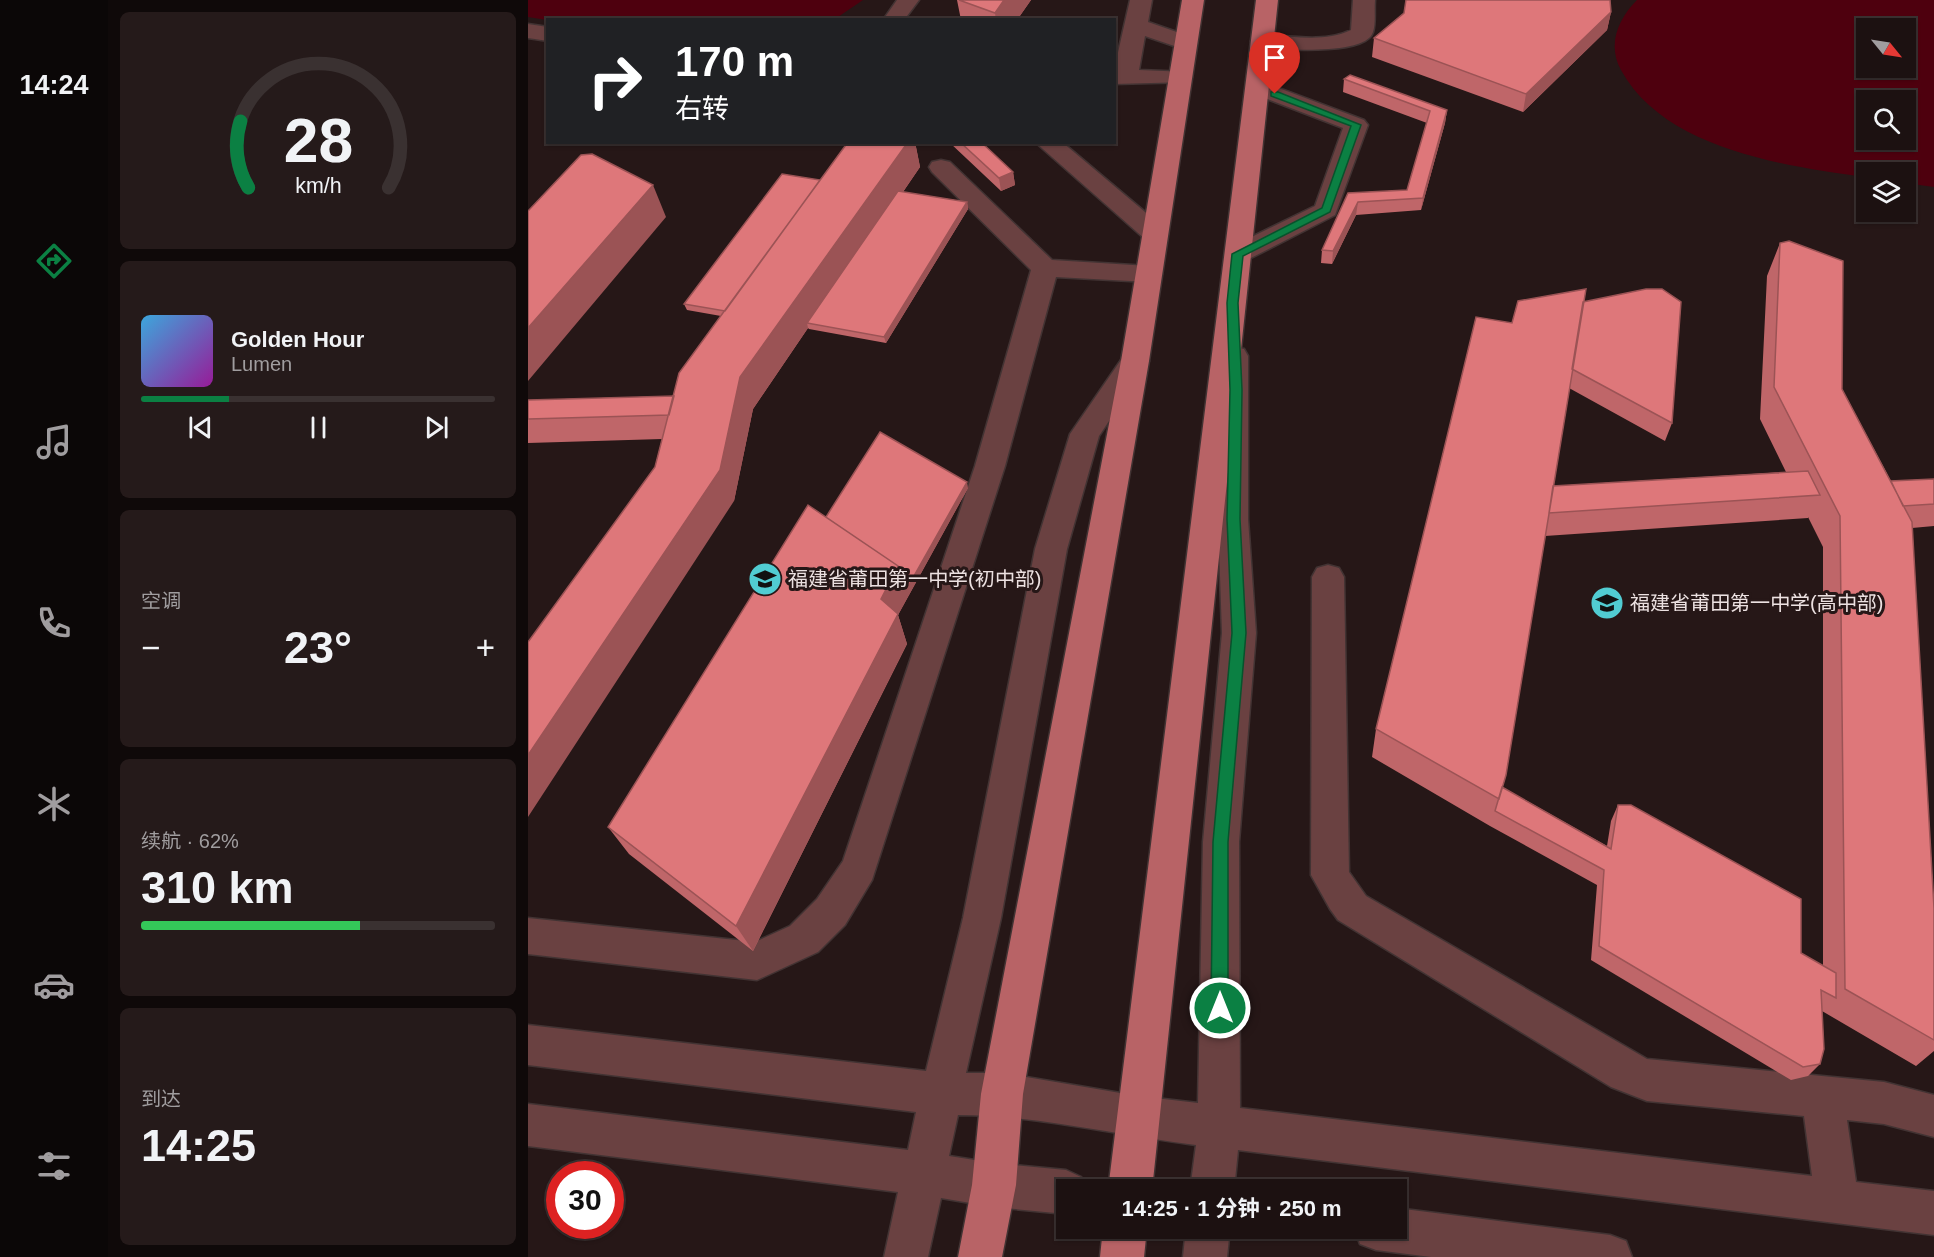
<!DOCTYPE html>
<html lang="zh">
<head>
<meta charset="utf-8">
<style>
	:root { --surface:#1c1111; --page:#251a1a; --text:#f1f3f6; --muted:#a09d9f; --line:#3a3131; --accent:#0b8043 }
	body { margin:0; font-family:Arial,"Noto Sans SC",sans-serif; background:var(--page); color:var(--text); height:100vh; display:flex; flex-direction:column; font-size:22px; white-space:nowrap }
	* { box-sizing:border-box; margin:0 }
	p { font-size:20px; color:var(--muted) }
	.icon { flex:none; width:33px; height:33px; fill:none; stroke:currentColor; stroke-width:2; stroke-linecap:round; stroke-linejoin:round }
	.map { position:relative; flex:1; overflow:hidden }
	.sheet { display:flex; flex-direction:column; gap:12px; padding:12px; background:#0f0909; width:420px }
	.sheet>* { flex:none }
	.hud { position:absolute; left:18px; top:18px; width:570px; height:126px; border-radius:0px; box-shadow:0 2px 4px #0004,0 0 0 2px var(--line); background:#202124; color:#fff; overflow:hidden }
	.needle { width:39px; rotate:120deg }
	.fabs { position:absolute; left:1328px; top:18px; display:grid; gap:12px }
	.fabs a { display:grid; place-items:center; width:60px; height:60px; border-radius:0px; background:var(--surface); box-shadow:0 2px 4px #0004,0 0 0 2px var(--line); font-size:30px }
	.speed { position:absolute; left:18px; top:1161px; display:flex; gap:12px; font-size:30px; font-weight:700; text-align:center }
	.speed>* { display:grid; place-content:center; width:78px; height:78px; border-radius:50%; background:var(--surface); box-shadow:0 2px 4px #0004,0 0 0 2px var(--line); line-height:1 }
	.speed .limit { border:9px solid #d22; background:#fff; color:#111 }
	.pin { position:absolute; display:grid; place-items:center; width:51px; height:51px; color:#fff; margin:-62px -26px; border-radius:50% 50% 50% 0; rotate:-45deg; box-shadow:0 0 6px #0007 }
	.pin .icon { rotate:45deg }
	.me { position:absolute; width:66px; margin:-33px; rotate:0deg; stroke-linejoin:round; filter:drop-shadow(0 0 4px #0008) }
	.turn { display:flex; align-items:center; gap:21px; height:126px; padding:0 30px; font-size:27px }
	.turn .icon { width:78px; height:78px; stroke-width:2.5 }
	.turn b { display:block; font-size:42px; line-height:51px }
	.big { font-size:45px; font-weight:700; line-height:1.1 }
	.sheet .widget { flex:1; display:flex; flex-direction:column; justify-content:center; gap:9px; min-width:0; padding:0 21px; border-radius:9px; background:var(--page) }
	.sheet .dial { align-items:center; gap:0 }
	.dial svg { height:156px; overflow:visible; fill:none; stroke:var(--line); stroke-width:7; stroke-linecap:round; text-anchor:middle }
	.dial text { fill:var(--text); stroke:none }
	.song { display:flex; align-items:center; gap:18px }
	.cover { width:72px; height:72px; border-radius:9px; background:linear-gradient(135deg,hsl(200 70% 55%),hsl(300 70% 35%)) }
	.played { height:6px; border-radius:3px; background:linear-gradient(90deg,var(--accent) 25%,var(--line) 25%) }
	.keys { display:flex; justify-content:space-around; direction:ltr }
	.heat { display:flex; justify-content:space-between; align-items:center; font-size:33px; direction:ltr }
	.charge { height:9px; border-radius:4px; background:linear-gradient(90deg,#34c759 62%,var(--line) 0) }
	.trip { position:absolute; left:528px; top:1179px; width:351px; height:60px; border-radius:0px; background:var(--surface); box-shadow:0 2px 4px #0004,0 0 0 2px var(--line); font-weight:700; line-height:60px; text-align:center }
	main { display:flex; flex:1; min-height:0 }
	.tabs { display:flex; flex-direction:column; width:108px; justify-content:space-around; align-items:center; background:#0b0707; color:var(--muted) }
	.tabs .icon { width:42px; height:42px }
	.tabs .current { color:var(--accent) }
	.tabs b { font-size:27px; color:var(--text) }
	.map>svg:first-child { display:block }
</style>
</head>
<body>
<main>
<nav class="tabs">
<b>14:24</b>
<svg class="icon current" aria-label="directions" viewBox="0 0 24 24"><path d="M12 3l9 9-9 9-9-9zM9 14v-3h6M13 9l2 2-2 2"/></svg>
<svg class="icon" aria-label="music" viewBox="0 0 24 24"><path d="M9 18V5l10-2v13"/><circle cx="6" cy="18" r="3"/><circle cx="16" cy="16" r="3"/></svg>
<svg class="icon" aria-label="phone" viewBox="0 0 24 24"><path d="M5 4h4l2 5-3 2q2 4 5 5l2-3 5 2v4C11 20 4 13 5 4z"/></svg>
<svg class="icon" aria-label="climate" viewBox="0 0 24 24"><path d="M12 3v18M4 7l16 10M4 17L20 7"/></svg>
<svg class="icon" aria-label="car" viewBox="0 0 24 24"><path d="M5 17H2v-5l4-1 3-4h7l3 4 3 1v5h-3M9 17h6M6 11h13"/><circle cx="7" cy="17" r="2"/><circle cx="17" cy="17" r="2"/></svg>
<svg class="icon" aria-label="filters" viewBox="0 0 24 24"><path d="M4 7h16M4 17h16"/><circle cx="9" cy="7" r="2"/><circle cx="15" cy="17" r="2"/></svg>
</nav>
<section class="sheet">
<div class="widget dial"><svg viewBox="0 0 100 80">
<path d="M14 69A42 42 0 1 1 86 69"/>
<path d="M14 69A42 42 0 0 1 10 35" stroke="#0b8043"/>
<text x="50" y="56" font-size="32" font-weight="700">28</text>
<text x="50" y="72" font-size="11">km/h</text>
</svg></div>
<div class="widget">
<div class="song"><i class="cover"></i><div><b>Golden Hour</b><p>Lumen</p></div></div>
<div class="played"></div>
<div class="keys"><svg class="icon" aria-label="previous" viewBox="0 0 24 24"><path d="M18 5L8 12l10 7zM5 5v14"/></svg><svg class="icon" aria-label="pause" viewBox="0 0 24 24"><path d="M8 5v14M16 5v14"/></svg><svg class="icon" aria-label="next" viewBox="0 0 24 24"><path d="M6 5l10 7-10 7zM19 5v14"/></svg></div>
</div>
<div class="widget"><p>空调</p>
<div class="heat"><a>−</a><b class="big">23°</b><a>+</a></div>
</div>
<div class="widget"><p>续航 · 62%</p><b class="big">310 km</b><div class="charge"></div></div>
<div class="widget"><p>到达</p><b class="big">14:25</b></div>
</section>
<div class="map">
<svg width="1406" height="1257" viewBox="0 0 1406 1257">
	<rect width="100%" height="100%" fill="#261717"/>
	<!-- green -->
	<path fill="#4e000e" fill-rule="evenodd" d="M0,0H335L307,19L19,20L0,17Z
		M1109,0H1406V187L1377,183V172H1338V177C1256,166 1136,149 1093,70C1079,45 1090,19 1109,0ZM1377,28V68H1338V28ZM1377,100V140H1338V100Z"/>
	<g fill="none" stroke-linecap="round" stroke-linejoin="round">
		<defs>
			<path id="minor" d="M369,0H391L376,20H355Z
				M602,0H624L620,22L666,38L669,43L666,48L658,50L617,36L611,70L661,72L664,77L661,82L586,84V70Z
				M825,0H847C846,10 848,23 845,32C838,56 754,49 734,48L726,46L723,41L726,36L734,34C763,36 796,43 823,30Z
				M0,24L20,27V41L0,38Z
				M729,80L836,120L840,125L807,215L719,260L710,262L701,260L697,254L701,248L787,206L815,128L721,92L718,87L721,82Z
				M507,142H534L636,228L640,234L636,240L627,242L618,240Z
				M413,160L422,162L524,260L621,266L630,268L634,274L630,280L621,282L528,277L477,466L344,880L317,925L290,952L229,980L0,954V918L227,942L262,926L289,899L315,861L447,466L503,270L404,172L401,167L404,162Z
				M706,347L716,349L720,356V519L728,633L711,842L712,1108L1284,1176L1276,1116L1119,1101L1083,1087L810,920L802,909L783,875L784,577L789,568L800,565L811,568L816,577L821,872L838,896L1119,1059L1356,1082L1406,1095V1137L1356,1124L1319,1120L1328,1182L1406,1191V1235L710,1150L706,1190H662L668,1145C588,1135 509,1115 430,1115L421,1156L466,1163L538,1170L553,1177L559,1190H538V1214L466,1207L413,1198L400,1257H356L370,1192L0,1146V1104L380,1150L388,1112L0,1065V1025L398,1071L435,918L507,549L542,434L597,354L607,351L617,354L621,361L571,436L539,549L473,918L438,1073H474L610,1096L670,1103L675,842L694,633L690,519L692,356L696,349Z
				M868,1208L1082,1235L1098,1241L1104,1257H903L848,1250L832,1244L826,1228H868Z
				M658,1228H702L699,1257H655Z"/>
			<path id="major" d="M654,0H676L621,361L495,1094L488,1185L474,1257H430L444,1185L453,1094L593,361Z
				M728,0H750L624,1190H580Z
				M575,1228H619L616,1257H572Z"/>
		</defs>
		<!-- minor casing -->
		<use href="#minor" stroke="#423333" stroke-width="3"/>
		<!-- major casing -->
		<use href="#major" stroke="#423333" stroke-width="3"/>
		<!-- minor -->
		<use href="#minor" fill="#6a4141" fill-rule="evenodd"/>
		<!-- major -->
		<use href="#major" fill="#b86366" fill-rule="evenodd"/>
	</g>
	<!-- wall -->
	<path fill="#bf6669" fill-rule="evenodd" d="M429,0H503L489,20H433Z
		M1083,12L1079,30L995,112L844,57L846,38Z
		M816,79L919,110L917,123L893,210L828,215L804,264L793,263L794,250L820,193L879,190L899,123L815,92Z
		M320,142H387L392,167L375,192L439,202L440,209L358,343L281,329L280,328L225,409L206,501L127,467L134,439L0,443V400L146,396L193,316L159,310L156,304L292,180Z
		M421,142H453L485,172L487,185L473,191Z
		M1252,243L1314,389L1363,481L1406,479V526L1384,528L1406,908V1051L1388,1066L1294,1011L1292,1064L1280,1076L1263,1080L1063,960L1069,885L962,826L844,757L848,729L984,323L1055,302L1144,423L1137,441L1041,388L1025,486L1258,472L1232,419L1239,276ZM1280,517L1295,547V966L1273,953L1090,805L1083,821L1079,846L974,787L1017,536L1280,518Z
		M440,488L370,615L379,644L225,951L101,854L80,827L298,517Z"/>
	<!-- shaded-wall -->
	<path fill="#9b5355" d="M476,0H503L489,20H468L467,13Z
		M1083,12L1079,30L995,112L998,94Z
		M919,110L917,123L893,210L895,198Z
		M380,142H387L392,167L284,324L279,323L280,328L225,409L206,501L0,817V755L212,377Z
		M485,172L487,185L473,191L471,178Z
		M125,185L138,217L0,381V328Z
		M439,202L440,209L358,343L356,337Z
		M830,202L828,215L804,264L805,251Z
		M439,482L440,488L370,615L379,644L225,951L208,926L353,599L370,566Z"/>
	<!-- building -->
	<path fill="#de777a" stroke="#9b5355" stroke-width="1.5" d="M431,0H476L467,13Z
		M878,0H1082L1083,12L998,94L846,38L876,13Z
		M822,75L919,110L895,198L830,202L805,251L794,250L820,193L879,190L902,111L816,79Z
		M320,142H380L212,377L192,470L0,755V642L127,467L151,373Z
		M432,142H453L485,172L471,178Z
		M64,154L125,185L0,328V211L53,155Z
		M254,174L292,180L197,311L156,304Z
		M370,191L439,202L356,337L279,323Z
		M1261,241L1315,261L1314,389L1384,522L1406,908V1040L1317,989L1312,516L1246,387L1252,243Z
		M1058,289L978,775L971,799L848,729L948,317L984,323L990,301Z
		M1118,289H1134L1153,302L1144,423L1044,369L1055,302Z
		M146,396L141,415L0,419V400Z
		M352,432L439,482L378,590L370,566L298,517Z
		M1280,471L1292,495L1021,513L1025,486Z
		M1406,479V504L1375,506L1363,481Z
		M280,505L370,566L353,599L370,614L208,926L80,827Z
		M974,787L1083,849L1090,805H1103L1273,899V953L1308,973V998L1293,990L1296,1049L1292,1064L1275,1067L1071,946L1076,870L967,811Z"/>
	<!-- route -->
	<path fill="#0b8043" stroke="#07532c" stroke-width="1.5" d="M743,92H750L833,125L802,212L715,256L710,303L714,390L712,519L718,633L700,842V1008L698,1013L692,1016L686,1013L683,1008L685,842L704,633L699,519L702,390L699,303L704,254L794,208L823,126L743,96Z"/>
	<!-- icons -->
	<defs>
		<symbol id="school-disc" viewBox="-11 -11 22 22"><circle r="9.5" fill="#51ccd2" stroke="#261717"/><path d="M0-5L7-2L0 1L-7-2ZM-4 1L0 2.5L4 1V4Q0 6-4 4Z" fill="#111"/></symbol>
	</defs>
	<g fill-rule="evenodd">
		<use href="#school-disc" x="218" y="560" width="38" height="38"/>
		<use href="#school-disc" x="1060" y="584" width="38" height="38"/>
	</g>
	<g text-anchor="middle" dominant-baseline="central" stroke-width="6" stroke-linejoin="round" paint-order="stroke">
		<!-- poi labels -->
		<g font-size="20" fill="#ece1e1" stroke="#261717" text-anchor="start">
			<text x="260" y="579">福建省莆田第一中学(初中部)</text>
			<text x="1102" y="603">福建省莆田第一中学(高中部)</text>
		</g>
	</g>
</svg>
<div class="fabs">
<a><svg class="needle" viewBox="-14 -14 28 28"><path d="M0-13l5 13h-10z" fill="#e53935"/><path d="M0 13l5-13h-10z" fill="#a09d9f"/></svg></a>
<a><svg class="icon" aria-label="search" viewBox="0 0 24 24"><circle cx="10" cy="10" r="6"/><path d="M15 15l6 6"/></svg></a>
<a><svg class="icon" aria-label="layers" viewBox="0 0 24 24"><path d="M12 4l9 5-9 5-9-5zM3 14l9 5 9-5"/></svg></a>
</div>
<div class="speed"><div class="limit">30</div></div>
<div class="pin" style="left:747px;top:94px;background:#d93025"><svg class="icon" aria-label="arrive" viewBox="0 0 24 24"><path d="M6 21V4h12l-3 4 3 4H6"/></svg></div>
<svg class="me" style="left:692px;top:1008px" viewBox="-20 -20 40 40"><circle r="17" fill="#0b8043" stroke="#fff" stroke-width="3"/><path d="M0-11L8 9 0 5-8 9z" fill="#fff"/></svg>
<div class="trip">14:25 · 1 分钟 · 250 m</div>
<div class="hud">
<div class="turn"><svg class="icon" aria-label="right" viewBox="0 0 24 24"><path d="M7 20v-9h11M14 6l5 5-5 5"/></svg><div><b>170 m</b>右转</div></div>
</div>
</div>
</main>
</body>
</html>
